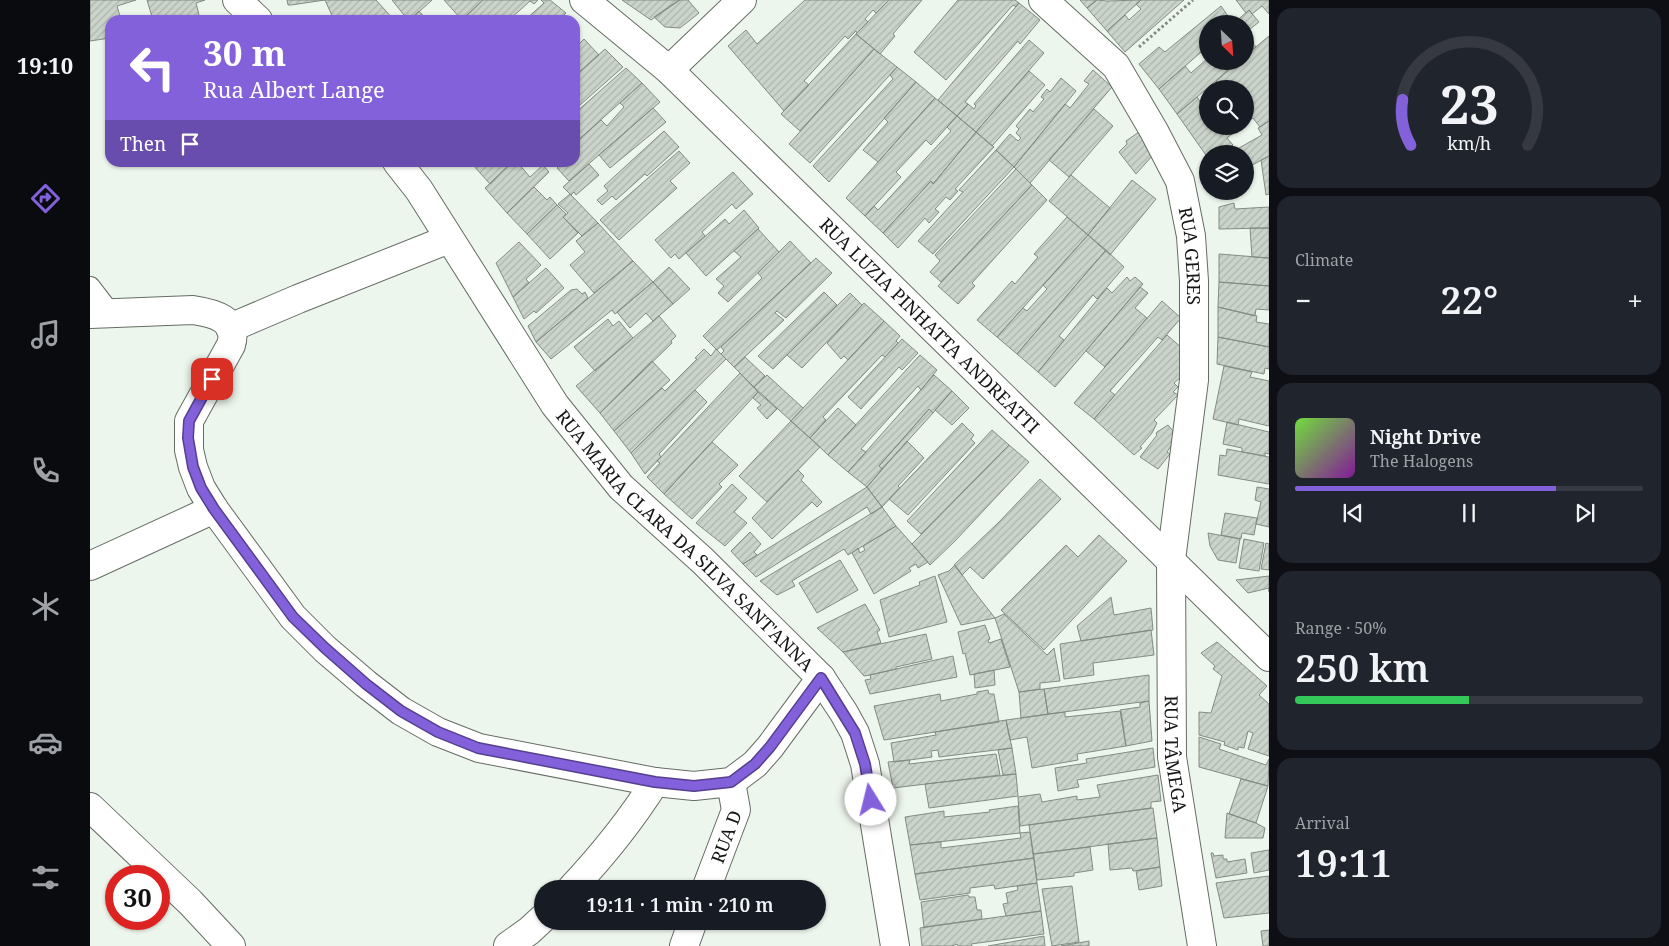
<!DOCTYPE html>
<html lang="en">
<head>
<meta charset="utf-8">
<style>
	:root { --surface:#171b24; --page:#20242c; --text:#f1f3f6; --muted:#9ea1a6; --line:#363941; --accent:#8361db }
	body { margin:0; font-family:"Noto Serif",serif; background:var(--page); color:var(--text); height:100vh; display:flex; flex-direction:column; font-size:19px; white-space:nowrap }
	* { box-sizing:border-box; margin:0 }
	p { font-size:16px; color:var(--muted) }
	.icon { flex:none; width:28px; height:28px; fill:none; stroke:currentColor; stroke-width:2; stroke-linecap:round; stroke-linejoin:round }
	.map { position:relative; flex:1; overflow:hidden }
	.details { display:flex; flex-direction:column; gap:8px; padding:8px; background:#0d0f14; width:400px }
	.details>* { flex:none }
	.top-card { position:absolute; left:15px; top:15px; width:475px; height:152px; border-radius:15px; box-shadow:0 1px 4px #0004; background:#8361db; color:#fff; overflow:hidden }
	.needle { width:32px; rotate:155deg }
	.controls { position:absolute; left:1109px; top:15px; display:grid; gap:10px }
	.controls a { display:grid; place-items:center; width:55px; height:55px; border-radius:50%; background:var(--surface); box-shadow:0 1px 4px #0004; font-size:25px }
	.speed { position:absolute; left:15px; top:865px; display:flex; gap:10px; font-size:25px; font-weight:700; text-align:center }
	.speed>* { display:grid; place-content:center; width:65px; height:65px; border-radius:50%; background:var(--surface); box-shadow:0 1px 4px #0004; line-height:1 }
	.speed .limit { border:8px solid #d22; background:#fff; color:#111 }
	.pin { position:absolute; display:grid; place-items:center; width:42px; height:42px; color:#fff; margin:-21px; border-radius:10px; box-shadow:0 2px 8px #0006 }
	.me { position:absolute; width:55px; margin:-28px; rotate:351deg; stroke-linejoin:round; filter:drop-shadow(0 0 4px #0008) }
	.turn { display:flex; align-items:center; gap:18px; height:105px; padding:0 15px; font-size:22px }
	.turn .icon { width:65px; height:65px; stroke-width:2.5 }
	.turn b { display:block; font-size:35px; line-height:42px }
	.then { display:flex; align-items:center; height:48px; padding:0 15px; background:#0003; gap:10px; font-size:19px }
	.big { font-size:38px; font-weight:600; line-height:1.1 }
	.details .widget { flex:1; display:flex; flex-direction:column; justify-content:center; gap:8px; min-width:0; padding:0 18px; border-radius:15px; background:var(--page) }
	.details .dial { align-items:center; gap:0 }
	.dial svg { height:130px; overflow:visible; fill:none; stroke:var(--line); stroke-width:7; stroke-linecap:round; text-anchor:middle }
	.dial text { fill:var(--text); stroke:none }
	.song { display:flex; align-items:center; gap:15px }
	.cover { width:60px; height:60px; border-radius:8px; background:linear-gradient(135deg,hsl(100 70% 55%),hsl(290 70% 35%)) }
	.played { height:5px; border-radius:2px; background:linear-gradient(90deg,var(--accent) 75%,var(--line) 75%) }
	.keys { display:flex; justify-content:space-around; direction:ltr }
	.heat { display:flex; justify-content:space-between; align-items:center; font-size:28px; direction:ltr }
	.charge { height:8px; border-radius:4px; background:linear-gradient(90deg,#34c759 50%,var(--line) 0) }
	.trip { position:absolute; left:444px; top:880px; width:292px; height:50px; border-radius:25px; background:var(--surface); box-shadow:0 1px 4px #0004; font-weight:600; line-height:50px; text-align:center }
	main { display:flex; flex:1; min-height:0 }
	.menu { display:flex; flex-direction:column; width:90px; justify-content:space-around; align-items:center; background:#090b0e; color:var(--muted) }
	.menu .icon { width:35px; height:35px }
	.menu .active { color:var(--accent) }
	.menu b { font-size:22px; color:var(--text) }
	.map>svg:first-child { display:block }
</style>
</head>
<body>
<main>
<nav class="menu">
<b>19:10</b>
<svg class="icon active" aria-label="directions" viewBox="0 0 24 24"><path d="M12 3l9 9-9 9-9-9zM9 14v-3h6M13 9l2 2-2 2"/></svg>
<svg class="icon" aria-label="music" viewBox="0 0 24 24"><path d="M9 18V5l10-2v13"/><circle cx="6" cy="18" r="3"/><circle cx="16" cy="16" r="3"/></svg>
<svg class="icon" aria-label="phone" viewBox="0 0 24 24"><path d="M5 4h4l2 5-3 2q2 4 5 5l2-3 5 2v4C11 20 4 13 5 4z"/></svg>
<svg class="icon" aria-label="climate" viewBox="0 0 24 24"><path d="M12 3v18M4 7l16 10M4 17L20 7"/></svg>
<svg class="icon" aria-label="car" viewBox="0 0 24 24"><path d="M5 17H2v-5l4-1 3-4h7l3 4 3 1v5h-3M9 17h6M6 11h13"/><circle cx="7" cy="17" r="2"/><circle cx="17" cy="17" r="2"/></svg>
<svg class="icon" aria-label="filters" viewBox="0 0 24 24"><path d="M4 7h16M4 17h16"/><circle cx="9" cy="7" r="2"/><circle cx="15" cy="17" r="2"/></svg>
</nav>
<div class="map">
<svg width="1179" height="946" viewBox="0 0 1179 946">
	<defs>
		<pattern id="building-hatch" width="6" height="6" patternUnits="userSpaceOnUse" patternTransform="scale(1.25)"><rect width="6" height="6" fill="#cbd4ca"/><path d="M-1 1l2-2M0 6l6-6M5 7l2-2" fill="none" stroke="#adb5ad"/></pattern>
	</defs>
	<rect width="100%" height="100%" fill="#edf6ec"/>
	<!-- building -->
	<path fill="url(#building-hatch)" stroke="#838c82" d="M0,0H46L27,6L31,20H20V38L0,41Z
		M57,0H115L106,3L110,19L63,20Z
		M197,0H235L201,5H198Z
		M235,0H286L304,20H244Z
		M302,0H342L320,20H318Z
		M354,0H393L372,20Z
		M393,0H448L444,4L440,1L419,20H372Z
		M451,0H460L476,13L468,20H435L454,3Z
		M532,0H590L561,20Z
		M589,0H598L609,13L590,28L575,27L564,17Z
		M715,0H799L786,13L783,10L775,19L778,22L767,33L766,31L758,39L755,36L714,81L719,85L694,111L638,46L656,30L667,44Z
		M799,0H832L803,34L805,36L790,54L766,34Z
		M868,0H925L929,3L926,7L923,5L856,80L824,52Z
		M990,0H1007L997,8Z
		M1007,0L1017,1L1051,0L1017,31L997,8Z
		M1051,0H1094L1035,52L1017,31L1035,15L1039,20L1051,9L1046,4Z
		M1146,0H1179V14L1172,6L1162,14L1159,10L1156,13Z
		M929,3L950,20L930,44L928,41L875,102L878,104L867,116L848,100Z
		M1131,6L1143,23L1118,24V46L1069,89L1049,64L1069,47L1075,52Z
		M1159,10L1169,22L1155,33V24H1143Z
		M329,11L337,20H320Z
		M766,34L784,49L710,131L691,114Z
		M1155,34L1166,47L1155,56Z
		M1179,36V121L1170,127L1163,118L1155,124V89H1129L1131,87L1126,81L1149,61H1155V56Z
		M494,39L509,55L485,76V48Z
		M939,40L954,53L886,132L867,116L878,104L884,109L886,106L884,104Z
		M515,49L533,67L490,105L485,100V76Z
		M784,49L807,67L720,163L699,144Z
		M1118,58V61H1149L1087,114L1069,89L1095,66L1101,73Z
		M807,67L826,82L739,182L723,166L803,79L800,75Z
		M536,68L552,83L485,143V113Z
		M1003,70L1022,87L940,183L924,167L975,104L980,108L999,84L994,81Z
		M939,71L955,85L902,146L886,132Z
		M971,78L986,91L924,167L906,150L920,134L928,141L931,138L926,133L929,129L926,126L940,109L943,112L954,99L951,97L953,94L957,89L960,92Z
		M826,82L845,98L788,162L773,150L798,122L794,118Z
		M552,83L570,102L479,181L467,168L473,162H485V151L489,147L485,143L511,120L517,126L534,107L530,103Z
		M1107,97L1111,103L1118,98V126H1152L1137,138L1143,145L1129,154H1118V158L1087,114Z
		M845,98L867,116L841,145L836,140L806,172L811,177L775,216L756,198Z
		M563,108L576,122L520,168L509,155Z
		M1004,109L1023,126L979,177L959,160Z
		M867,116L886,132L843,184L841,181L793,233L775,216L784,206L788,210L861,131L857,127Z
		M1179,121V156L1155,169V154H1143L1142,152L1172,135L1168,128Z
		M574,131L589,147L557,176L555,174L526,200L522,196L512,205L507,200L518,191L514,186Z
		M886,132L904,147L865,189L868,191L860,200L856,197L845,209L849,212L839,223L835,218L808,248L793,233L841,181L843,184Z
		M1049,132L1063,155L1046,174L1029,152L1037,144L1036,141Z
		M906,150L924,167L843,254L828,241L873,192L869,190Z
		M589,151L600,163L580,181L587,188L529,240L510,220Z
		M1179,156V194L1176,195L1171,160Z
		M422,162H427L440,177L453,165L459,172L417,213L395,188Z
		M422,162L400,184L383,165L385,162Z
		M499,164L509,175L486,195L484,192L481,195L473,187Z
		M926,169L942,185L851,282L840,272L850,261L845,255Z
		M643,172L663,194L646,209L642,204L612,232L615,236L589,259L585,254L581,258L565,240Z
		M981,175L1020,208L998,235L959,201Z
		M1042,180L1066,199L1020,255L998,235Z
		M942,185L957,200L882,283L885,286L868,304L848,286Z
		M444,187L457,200L460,197L467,205L437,234L417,213Z
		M480,194L508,223L492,236L473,217L478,213L468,204Z
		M1144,203L1145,209L1179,207V228L1129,229V207Z
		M467,205L476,214L473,217L488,233L460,259L437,234Z
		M654,210L669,228L616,276L596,253L635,219L639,224Z
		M977,217L998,235L907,337L887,320L922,281L925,284L948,257L944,254Z
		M508,223L543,261L504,293L480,265L495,252L486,241Z
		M1160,228H1179V258L1162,257Z
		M668,229L689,252L638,302L628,293L634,286L626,279L651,257L644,251Z
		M998,235L1016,250L927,354L907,337L933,308L937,311L957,289L953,285Z
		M700,241L721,263L627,350L613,336L672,278L668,273Z
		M429,242L451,265L436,279L439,283L423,297L406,263Z
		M1016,250L1034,267L1007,299L1003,295L969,336L974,340L948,372L927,354Z
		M1129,254L1179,258V286L1129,282Z
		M726,258L742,273L696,318L687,311L685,313L694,320L644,367L631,354L634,351L631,347Z
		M543,261L563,282L525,314L522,310L461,359L446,342Z
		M579,267L600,289L583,304L563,282Z
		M456,268L474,288L446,313L444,311L434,319L423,297Z
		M1037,277L1040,281L1045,277L1053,284L965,387L948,372L1017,288L1022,293Z
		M563,282L583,304L563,321L556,313L540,328L527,312Z
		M1129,282L1179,286V310L1166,309L1165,316L1128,307Z
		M1050,287L1058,293L1045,308L1057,318L1015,367L996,351Z
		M487,289L492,294L495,292L498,298L446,342L438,326L481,290Z
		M734,292L747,305L683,369L668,356Z
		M760,293L772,305L712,368L697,355Z
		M1072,301L1091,318L1072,340L1068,337L1020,391L1025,395L1004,419L984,403Z
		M774,303L794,321L758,360L754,356L751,359L737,343Z
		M1128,307L1167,316L1166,322L1179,324V347L1128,337Z
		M569,316L586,336L581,341L582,343L510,413L486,386Z
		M518,319L523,326L529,321L543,338L505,371L484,347Z
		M794,321L810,336L806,341L808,343L795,357L792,355L733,417L736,420L720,438L701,421Z
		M1077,335L1093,349L1090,363L1094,365L1092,376L1084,383L1088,387L1083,392L1088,395L1064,420L1067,423L1062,433L1050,447L1052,448L1044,455L1004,419Z
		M1128,337L1179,347V369L1175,368L1174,374L1127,364Z
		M812,339L828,353L812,370L809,367L771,409L758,397Z
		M614,349L621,356L626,349L636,359L541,453L524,431L572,388L575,391L607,359L605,358Z
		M830,355L847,370L831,390L828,386L771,449L776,452L758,472L738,455Z
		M655,357L675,376L664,387L644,367Z
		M562,361L580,380L524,431L510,413Z
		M1134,366L1162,372L1160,377L1179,381V426L1149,419L1148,425L1123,419Z
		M650,373L668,392L574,494L557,477L570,463L567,461Z
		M677,375L713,408L701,421L664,387Z
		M844,375L862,391L843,413L839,409L789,466L792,469L777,487L758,472Z
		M605,390L617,402L569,454L571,457L555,474L541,453Z
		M862,391L879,408L862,425L845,410Z
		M668,392L687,409L677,419L667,408L671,405L663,398Z
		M748,408L766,425L738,455L720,438Z
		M839,409L843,413L792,469L789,466Z
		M701,421L730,447L677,502L649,476Z
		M1137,422L1179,432V454L1175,453V456L1152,452V448L1133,444Z
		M872,423L884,435L881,439L885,443L818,515L799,499Z
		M1078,425L1083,431L1085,436L1082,440L1084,441L1077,452L1080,454L1068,469L1050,457L1067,435L1066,434L1067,432Z
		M902,430L919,445L831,534L817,521Z
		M817,441L834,458L808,486L810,488L792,507L777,487Z
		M622,442L648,465L629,484L632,487L602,519L574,494Z
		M919,445L939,462L865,541L840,565L822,544Z
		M1137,449L1179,457V484L1128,475L1130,455L1136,456Z
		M708,470L714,476L711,480L732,502L727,507L722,502L682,539L662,518Z
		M950,479L971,499L893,579L880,567L872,575L864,565L909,522Z
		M642,484L657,498L644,512L657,523L635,546L606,523Z
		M777,487L792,507L781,514L777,507L666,577L653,564Z
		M1167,487L1179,489V527L1166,524L1171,502L1165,500Z
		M792,507L806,526L758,555L754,549L702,581L705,586L687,595L670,581Z
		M1135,513L1167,518L1164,535L1152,533L1151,539L1131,535Z
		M806,526L838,562L828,568L826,564L819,568L821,571L784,594L762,553L768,548L770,553L775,550L773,546Z
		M660,532L671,544L664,552L667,555L653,564L641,551Z
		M1118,533L1150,539L1146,563L1128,560L1120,546Z
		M1009,535L1037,561L954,650L911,610L976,545L988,557Z
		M1154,539L1174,543L1169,571L1149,568Z
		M1176,543L1179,544V570L1171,569Z
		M750,560L768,590L727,613L709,583Z
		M865,565L883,590L905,618L871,625L848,575L859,571Z
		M845,576L857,622L799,637L790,600L830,585L829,582Z
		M1179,576V592V588L1158,593L1146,580Z
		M1021,597L1024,615L1061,608L1063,630L991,641L987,626Z
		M775,604L790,630L787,632L791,643L753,652L727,628Z
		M914,614L957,655L964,648L970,681L950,683V689L929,692L905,618Z
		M895,625L900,639L898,640L899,643L911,639L920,667L880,675L875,653L873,654L868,632Z
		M1061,630L1064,655L1003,663L1004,675L974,679L970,644Z
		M836,634L842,659L806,667V669L780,675L774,676L753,652Z
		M1127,642L1177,686L1169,695L1179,704V756L1158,749L1163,733L1158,731L1154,748L1148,747V750L1134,745L1135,742L1109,735V712L1121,713L1132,676L1123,669L1125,666L1111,653Z
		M863,656L867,677L780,694L775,680L781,679L780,675Z
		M904,670L905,685L885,688L884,674Z
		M1059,675V701L958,714L954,689Z
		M954,689L958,714L931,718L929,692Z
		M898,690L899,694H904L909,722L794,740L784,706L850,694L851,701L887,694V692Z
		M1059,701L1062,741L1036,746L1030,710L1050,707V703Z
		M1031,711L1036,746L987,754L988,760L942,768L937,737L920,740L916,720L975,712V717Z
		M916,720L922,748L849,757L848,750L841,751L842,757L804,762L801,743L846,735L845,732Z
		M1109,737L1131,744L1129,749L1176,765L1179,759L1178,786L1109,767Z
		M922,748L926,774L913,775L908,750Z
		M1063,748L1065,767L987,780L989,787L968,791L965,768L997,763L996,759Z
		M906,754L910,775L803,788L798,762L820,760L819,764Z
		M926,774L928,796L839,808L835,784Z
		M1068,775L1071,801L1061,802V808L930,826L928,797L950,794L952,802L987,796V800L1010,797L1007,785Z
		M1151,779L1178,786L1166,823L1139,814Z
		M928,806L930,833L820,845L815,817L854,811V817L900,812L899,810Z
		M1063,808L1067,838L943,854L939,825Z
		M1137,813L1166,823L1175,828L1173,838H1135Z
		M940,832L944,858L825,874L820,845L851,842V848L931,838L930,833Z
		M1067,838L1070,867L1043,871L1042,868L1020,870L1018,844Z
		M1000,847L1003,870L984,873V876L947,880L943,854Z
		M1179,850V870L1164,873L1161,853Z
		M1121,853H1123L1124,856L1133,855V859H1137V862L1155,859L1157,873L1126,878Z
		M944,858L947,883L905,889L904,885L880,888V893L830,900L825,874Z
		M1070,867L1072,886L1049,890L1046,871Z
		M1179,876V913L1134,918L1126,883Z
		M947,883L951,911L916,916L913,904L918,903L916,893L928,890L927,886Z
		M982,886L989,942L962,946L952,889Z
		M878,895L879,897H885L887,910H891L892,919L834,927L831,902Z
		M951,911L954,934L881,944L882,946H868L867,944L862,946H832L830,928Z
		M1179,930V946H1173L1171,931Z
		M954,936L955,946H898Z
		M999,941V946H971Z"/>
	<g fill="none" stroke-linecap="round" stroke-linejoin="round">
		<defs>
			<path id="service" d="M0,287L20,313"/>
			<g id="minor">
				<path d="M147,0L168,20"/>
				<path id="s1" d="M953,0L1026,66L1064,131L1090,181L1101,236L1104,281V380L1081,560L1082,757L1112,946"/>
				<path d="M579,70L652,0"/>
				<path id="s2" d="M307,162L329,190L465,405L531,487L613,561L731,678L754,713L765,733L775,764L805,946"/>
				<path d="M0,314L103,310C123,313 149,319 141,345L99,421V450L103,467L111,488L124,509L203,617L235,649L276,684L311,711L348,732L389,748L565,782L604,786L641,782L665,764L680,747L731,678"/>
				<path d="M140,328L208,299L359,239"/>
				<path d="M0,566L124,509"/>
				<path d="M0,807L100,902L141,946"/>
				<path d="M481,889C512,856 541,820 565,782"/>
				<path id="s3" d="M616,889L646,810L641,782"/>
				<path d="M418,946L439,931L452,919"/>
				<path d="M594,946L603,921"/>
			</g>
			<g id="tertiary">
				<path id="s4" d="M494,0L579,70L1179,657"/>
			</g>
		</defs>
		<!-- service casing -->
		<use href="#service" stroke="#656d64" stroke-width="22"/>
		<!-- minor casing -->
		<use href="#minor" stroke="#656d64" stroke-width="30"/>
		<!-- tertiary casing -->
		<use href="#tertiary" stroke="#656d64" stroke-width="30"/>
		<!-- path -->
		<path stroke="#848a83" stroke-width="3" stroke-dasharray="2.5 2.5" stroke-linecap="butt" d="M1049,47L1103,0"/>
		<!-- service -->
		<use href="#service" stroke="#fff" stroke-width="20"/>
		<!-- minor -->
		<use href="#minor" stroke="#fff" stroke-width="28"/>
		<!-- tertiary -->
		<use href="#tertiary" stroke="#fff" stroke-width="28"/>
	</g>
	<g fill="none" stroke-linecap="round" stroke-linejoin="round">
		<defs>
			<path id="route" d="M122,379L99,421L98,438L103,467L111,488L124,509L203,617L235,648L276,684L311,711L348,732L388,748L565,782L604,786L641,782L665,764L680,747L731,678L765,733L775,764L781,800"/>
		</defs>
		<!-- route casing -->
		<use href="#route" stroke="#553f8e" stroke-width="12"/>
		<!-- route -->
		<use href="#route" stroke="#8361db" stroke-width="9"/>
	</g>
	<g text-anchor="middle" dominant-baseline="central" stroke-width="5" stroke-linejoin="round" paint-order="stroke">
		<!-- street labels -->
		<g font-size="18" fill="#141713" stroke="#fff">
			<text stroke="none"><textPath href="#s1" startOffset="306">RUA GERES</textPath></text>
			<text stroke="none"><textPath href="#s4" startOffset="475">RUA LUZIA PINHATTA ANDREATTI</textPath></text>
			<text stroke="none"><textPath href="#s2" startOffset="478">RUA MARIA CLARA DA SILVA SANT'ANNA</textPath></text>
			<text stroke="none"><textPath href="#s1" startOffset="806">RUA TÂMEGA</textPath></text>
			<text stroke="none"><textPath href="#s3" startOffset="56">RUA D</textPath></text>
		</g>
	</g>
</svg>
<div class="controls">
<a><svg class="needle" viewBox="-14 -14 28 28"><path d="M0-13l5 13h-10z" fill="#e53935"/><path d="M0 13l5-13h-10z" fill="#9ea1a6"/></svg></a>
<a><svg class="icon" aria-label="search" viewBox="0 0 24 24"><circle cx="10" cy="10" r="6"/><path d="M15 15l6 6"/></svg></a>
<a><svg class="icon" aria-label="layers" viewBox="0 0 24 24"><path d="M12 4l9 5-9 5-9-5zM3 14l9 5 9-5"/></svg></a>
</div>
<div class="speed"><div class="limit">30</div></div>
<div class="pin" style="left:122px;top:379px;background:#d93025"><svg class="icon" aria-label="arrive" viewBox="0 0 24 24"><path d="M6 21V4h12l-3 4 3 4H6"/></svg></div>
<svg class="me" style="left:781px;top:800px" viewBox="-20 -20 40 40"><circle r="19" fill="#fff"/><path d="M0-13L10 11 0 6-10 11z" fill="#8361db"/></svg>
<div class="trip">19:11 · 1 min · 210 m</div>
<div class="top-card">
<div class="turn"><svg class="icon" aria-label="left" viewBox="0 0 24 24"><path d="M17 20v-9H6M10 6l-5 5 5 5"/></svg><div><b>30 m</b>Rua Albert Lange</div></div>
<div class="then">Then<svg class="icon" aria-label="arrive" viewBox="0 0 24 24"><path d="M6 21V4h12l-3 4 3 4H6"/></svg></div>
</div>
</div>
<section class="details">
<div class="widget dial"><svg viewBox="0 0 100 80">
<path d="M14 69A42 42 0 1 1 86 69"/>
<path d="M14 69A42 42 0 0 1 9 41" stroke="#8361db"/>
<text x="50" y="56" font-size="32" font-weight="700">23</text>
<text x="50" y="72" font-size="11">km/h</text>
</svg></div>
<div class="widget"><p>Climate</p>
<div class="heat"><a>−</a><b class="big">22°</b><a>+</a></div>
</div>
<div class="widget">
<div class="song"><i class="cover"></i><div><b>Night Drive</b><p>The Halogens</p></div></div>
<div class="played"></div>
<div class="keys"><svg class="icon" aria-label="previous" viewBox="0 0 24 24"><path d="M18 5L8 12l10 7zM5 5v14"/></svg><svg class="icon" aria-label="pause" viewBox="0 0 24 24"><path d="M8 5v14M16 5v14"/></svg><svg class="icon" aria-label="next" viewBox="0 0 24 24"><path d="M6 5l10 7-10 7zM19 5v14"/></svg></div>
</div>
<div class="widget"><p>Range · 50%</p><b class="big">250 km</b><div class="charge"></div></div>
<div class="widget"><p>Arrival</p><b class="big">19:11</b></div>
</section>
</main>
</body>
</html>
